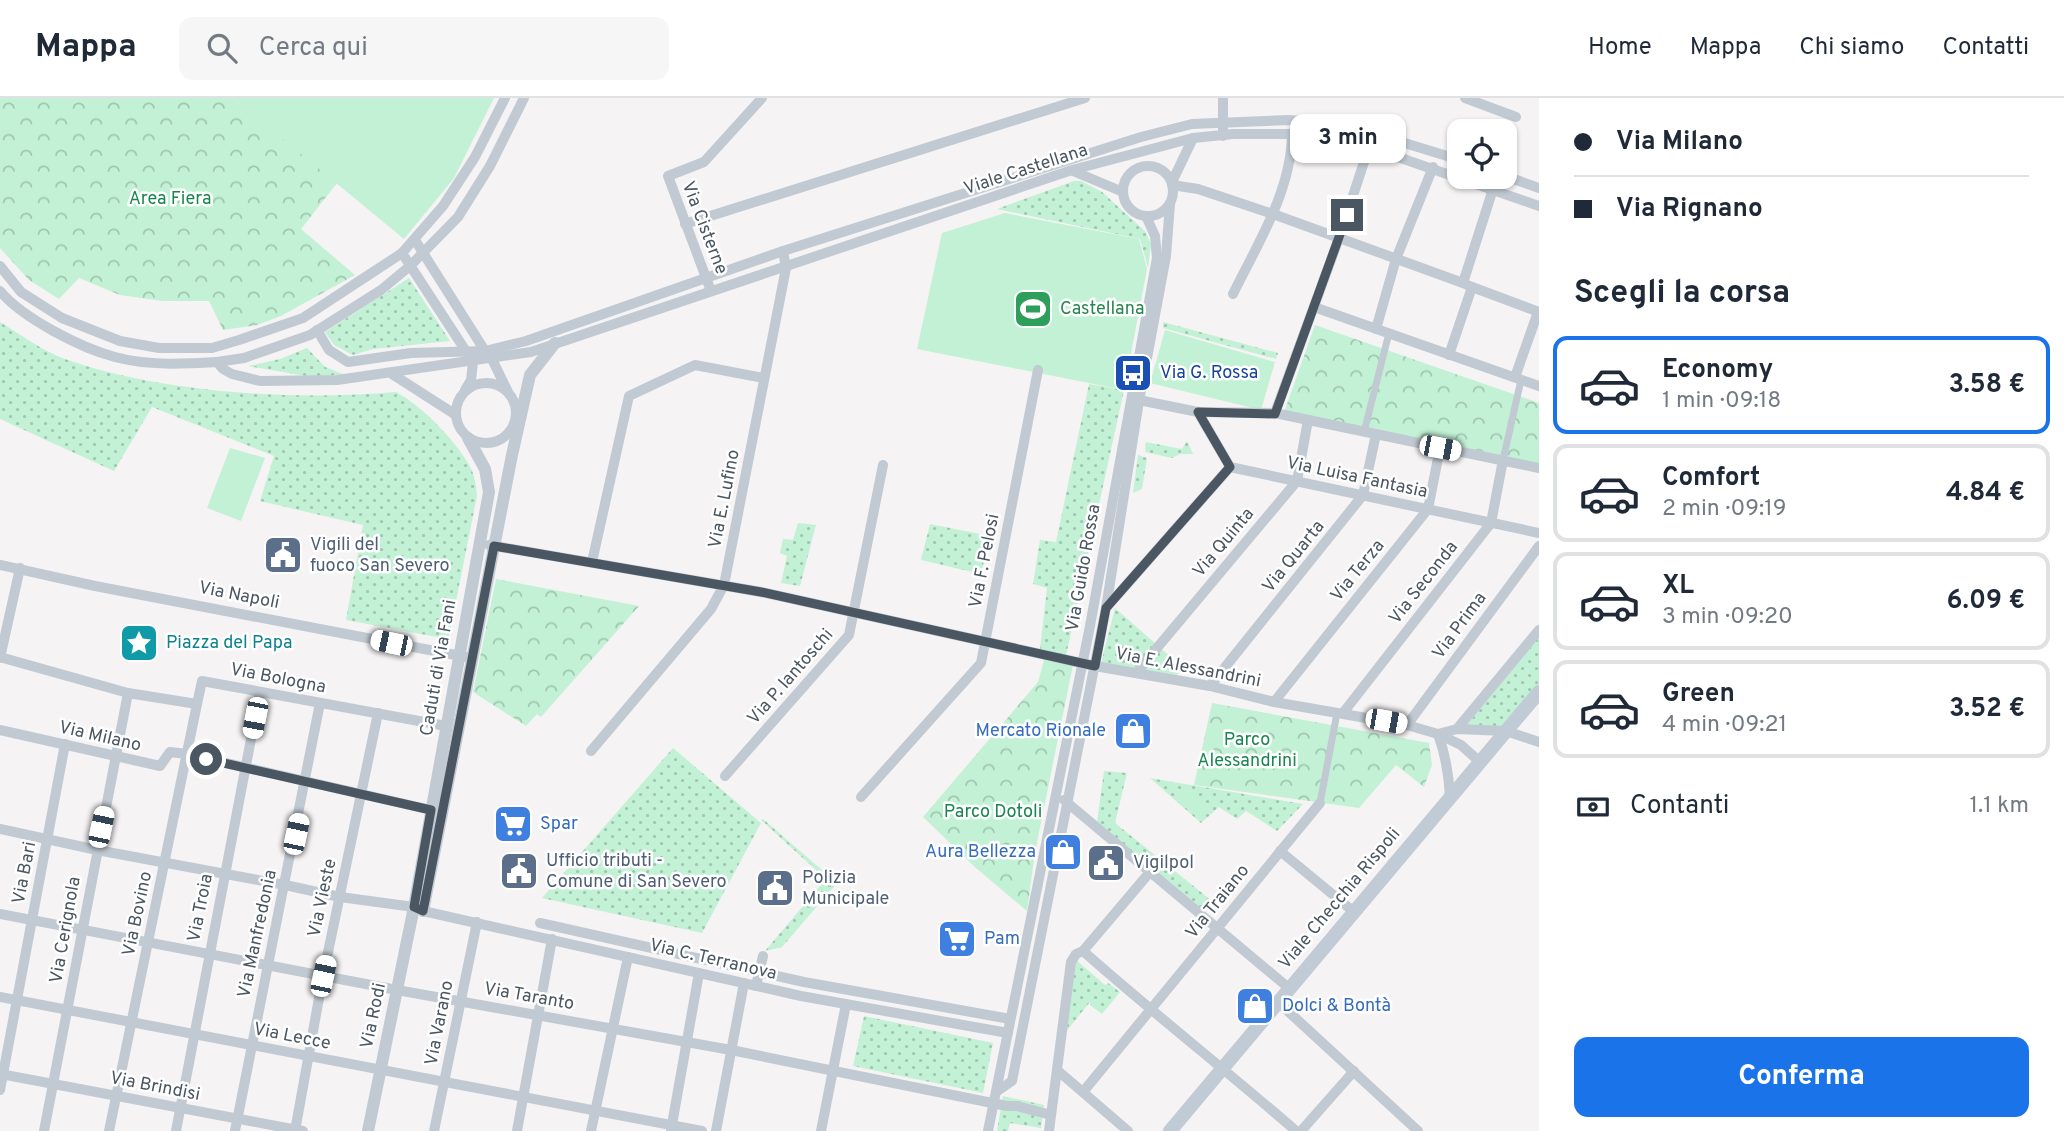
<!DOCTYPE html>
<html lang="it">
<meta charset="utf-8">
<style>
body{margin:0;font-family:Overpass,sans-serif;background:#f6f6f7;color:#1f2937;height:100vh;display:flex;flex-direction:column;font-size:26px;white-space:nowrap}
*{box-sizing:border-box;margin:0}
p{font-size:23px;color:#747a83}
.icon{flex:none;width:38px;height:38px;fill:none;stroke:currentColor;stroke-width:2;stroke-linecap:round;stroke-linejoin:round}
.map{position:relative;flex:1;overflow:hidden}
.drawer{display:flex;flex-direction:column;background:#fff;width:525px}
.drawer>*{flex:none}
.top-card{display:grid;align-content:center;height:154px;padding:0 35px;background:#fff}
.fabs{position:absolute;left:1447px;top:21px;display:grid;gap:14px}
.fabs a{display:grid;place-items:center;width:70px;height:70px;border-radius:14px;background:#fff;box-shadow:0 2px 5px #0004;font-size:35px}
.end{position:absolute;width:32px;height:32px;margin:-16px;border:9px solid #4a5661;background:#fff;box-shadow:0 0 0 4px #fff}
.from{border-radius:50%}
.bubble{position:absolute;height:49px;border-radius:14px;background:#fff;box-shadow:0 2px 5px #0004;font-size:23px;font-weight:700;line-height:49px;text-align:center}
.car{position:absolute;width:21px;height:42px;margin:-21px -10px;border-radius:9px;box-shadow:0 0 5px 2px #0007;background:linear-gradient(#fff 24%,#345 0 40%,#fff 0 76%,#345 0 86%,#fff 0)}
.top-card b{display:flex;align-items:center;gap:24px;height:66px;font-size:26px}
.top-card b+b{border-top:2px solid #e0e1e3}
.top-card i{width:18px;height:18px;background:#1f2937}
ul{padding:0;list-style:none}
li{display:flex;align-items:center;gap:21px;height:98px;margin:0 14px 10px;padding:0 21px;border:4px solid #e0e1e3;border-radius:14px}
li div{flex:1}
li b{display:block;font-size:26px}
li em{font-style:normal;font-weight:700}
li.active{border-color:#1a73e8}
li>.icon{width:63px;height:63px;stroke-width:1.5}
h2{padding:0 35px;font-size:32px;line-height:84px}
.pay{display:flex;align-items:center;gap:18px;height:77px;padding:0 35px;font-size:26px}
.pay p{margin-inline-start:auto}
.cta{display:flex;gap:14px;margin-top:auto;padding:14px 35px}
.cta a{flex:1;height:80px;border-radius:14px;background:#1a73e8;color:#fff;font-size:28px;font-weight:700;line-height:80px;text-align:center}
header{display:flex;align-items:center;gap:42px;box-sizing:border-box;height:98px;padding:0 35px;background:#fff;border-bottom:2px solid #e0e1e3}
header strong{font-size:33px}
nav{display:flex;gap:38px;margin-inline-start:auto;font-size:24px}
.search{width:490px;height:63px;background:#f6f6f7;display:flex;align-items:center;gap:18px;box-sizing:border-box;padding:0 24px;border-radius:14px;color:#747a83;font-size:26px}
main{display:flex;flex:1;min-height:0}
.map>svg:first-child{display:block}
</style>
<header>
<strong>Mappa</strong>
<div class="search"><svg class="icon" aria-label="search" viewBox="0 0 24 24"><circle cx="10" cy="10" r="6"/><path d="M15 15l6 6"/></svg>Cerca qui</div>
<nav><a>Home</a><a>Mappa</a><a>Chi siamo</a><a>Contatti</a></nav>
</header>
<main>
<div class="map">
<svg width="1539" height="1033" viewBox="0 0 1539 1033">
<defs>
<pattern id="grass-dots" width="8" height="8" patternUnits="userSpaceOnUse" patternTransform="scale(1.75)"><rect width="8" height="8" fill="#c3f1d5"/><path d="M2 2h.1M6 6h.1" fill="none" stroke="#a0c6b0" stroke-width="1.8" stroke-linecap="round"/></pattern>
<pattern id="park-crowns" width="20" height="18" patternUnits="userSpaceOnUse" patternTransform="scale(1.75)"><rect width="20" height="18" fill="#c3f1d5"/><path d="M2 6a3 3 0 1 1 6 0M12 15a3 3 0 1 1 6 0" fill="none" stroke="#a0c6b0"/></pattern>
</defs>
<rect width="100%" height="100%" fill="#f5f3f3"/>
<g fill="url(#grass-dots)">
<polygon points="1074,83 1081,83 1102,94 1145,133 1151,146 1148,170 1140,141 997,111"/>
<polygon points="409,180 450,243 373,251 353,257 334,247 325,234"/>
<path d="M 0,224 C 20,236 42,253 65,261 C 161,295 295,303 396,294 C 421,307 455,342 469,367 C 475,377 476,387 477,398 L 448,543 L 437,539 L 346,522 L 363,427 L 260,403 L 274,358 L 152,309 L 114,373 L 0,321 Z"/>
<polygon points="1163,224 1278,255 1276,261 1163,230"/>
<polygon points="307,250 325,269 343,276 317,280 248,268 280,261"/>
<polygon points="1089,286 1124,292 1065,562 1040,551 1047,490 1033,486 1040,442 1056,444"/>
<polygon points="1187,343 1193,356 1180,356 1172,360 1145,354 1146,344 1182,351"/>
<polygon points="1138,357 1147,360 1142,391 1133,395"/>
<polygon points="798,425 816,427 800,488 781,485 787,458 780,455 783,441 793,442"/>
<polygon points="930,426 990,438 981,476 921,462"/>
<polygon points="1115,510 1182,569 1177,577 1101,565"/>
<polygon points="1539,538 1539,590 1506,629 1467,627"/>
<polygon points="673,650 761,725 702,835 542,800"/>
<polygon points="1104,673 1127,675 1115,725 1212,803 1204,814 1097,724"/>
<polygon points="1150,680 1303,706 1277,733 1246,713 1237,721 1219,709 1201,725"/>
<polygon points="763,721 837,785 782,849 765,853 826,781 761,722"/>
<polygon points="1075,861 1105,887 1108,885 1120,894 1102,916 1090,907 1090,904 1064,936"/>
<polygon points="864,918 993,945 983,995 853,968"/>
<polygon points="1003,998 1044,1007 1041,1030 1010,1025 1008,1033 997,1033"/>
</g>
<g fill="url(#park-crowns)">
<polygon points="0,0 233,0 337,85 301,131 355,177 281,218 257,227 223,232 209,203 162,203 120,197 79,180 59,201 29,182 0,150"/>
<polygon points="1315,227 1539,305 1539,370 1283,317"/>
<polygon points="496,481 639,508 541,619 537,616 526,628 473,594"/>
<polygon points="1044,562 1073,567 1035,754 1027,813 976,770 923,719 1038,584"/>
<polygon points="1212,605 1429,645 1432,667 1424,689 1396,667 1359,710 1194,687"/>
</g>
<g fill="#c3f1d5">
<polygon points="233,0 494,0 454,80 404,141"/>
<polygon points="1005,115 1139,141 1147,171 1124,292 917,251 942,135"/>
<polygon points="1165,232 1275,264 1261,312 1150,285"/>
<polygon points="230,350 265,360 241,423 207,410"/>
<polygon points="1182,690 1205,709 1197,719 1173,700"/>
</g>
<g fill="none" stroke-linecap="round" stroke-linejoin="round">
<g stroke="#c1cad2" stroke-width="7">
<polyline points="1364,334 1389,235"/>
<polyline points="1503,362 1521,282"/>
<polyline points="1320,705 1337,615"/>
</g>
<g stroke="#c1cad2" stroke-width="10">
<polyline points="1223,0 1223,38"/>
<polyline points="1465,0 1516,19"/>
<circle cx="1148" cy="93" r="25"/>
<polyline points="1073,73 1123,94"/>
<polyline points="1505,78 1539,90"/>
<polyline points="1172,84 1193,40"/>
<polyline points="1172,87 1198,91 1273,116 1463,185"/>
<polyline points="685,126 1085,0"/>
<polyline points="415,142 485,253 492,261 508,294"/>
<polyline points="402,155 473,264 471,282 465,292"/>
<polyline points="0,168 21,194 62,220 120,243 159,250 212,250 239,242 303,220 402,155 443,108 475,59 505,0"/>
<polyline points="1472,189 1539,214"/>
<path d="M 0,193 C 22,220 81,250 115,259 C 148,268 183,266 217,264 L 223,271 L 232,276 L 260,283 L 337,282 L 531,254 L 1072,72 L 1193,40 L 1233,36 L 1312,36 L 1369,49 L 1539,108"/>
<polyline points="711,193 668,78 704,64 762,0"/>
<path d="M 1233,196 C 1257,147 1292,92 1292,35"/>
<polyline points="1314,209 1539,288"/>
<polyline points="1376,231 1396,161 1433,69"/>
<polyline points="317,232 329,252 348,264 411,255 485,253 526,243 783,153 1141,39 1192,26 1289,22 1314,24 1372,35 1460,62"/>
<polyline points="1449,257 1472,189 1463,185 1493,91"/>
<polyline points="217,264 244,260 310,237 381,192 410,168 458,119 490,68 524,0"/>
<polyline points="392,276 456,317"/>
<polyline points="1515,279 1538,214"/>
<circle cx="486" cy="315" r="30"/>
<polyline points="1134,301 1198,314 1275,315 1539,370"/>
<polyline points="1198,314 1230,369 1539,435"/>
<polyline points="1275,315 1339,140 1369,49"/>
<polyline points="489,447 761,494 1095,568 1210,588 1274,604 1407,627 1438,636 1461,647 1480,664"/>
<polyline points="592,464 629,298 695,267 764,280"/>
<polyline points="0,467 95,488 466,559"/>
<polyline points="1106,510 1230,369"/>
<polyline points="0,559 128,595 197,606 202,583 446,628"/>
<polyline points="0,560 20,470"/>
<polyline points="1136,575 1297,383 1308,322"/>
<polyline points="1210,588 1363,397 1376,336"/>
<polyline points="1274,604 1428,411 1440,350"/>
<polyline points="1343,615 1491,425 1503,362"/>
<polyline points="1407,627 1539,448"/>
<polyline points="1457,631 1539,532"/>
<polyline points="0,632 160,668 170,654 187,656 431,712"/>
<polyline points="1438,636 1457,631 1506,633 1539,644"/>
<path d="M 1438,636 C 1446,658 1449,677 1450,700"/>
<polyline points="591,653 711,511 724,487 786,170 783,153"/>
<polyline points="725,678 849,537 883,367"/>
<polyline points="861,699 981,565 1038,272"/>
<polyline points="1064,702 1290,891"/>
<polyline points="0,731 97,752 285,787 340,799 414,809 423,813 801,898 1008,935"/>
<polyline points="1280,753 1354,814"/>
<polyline points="0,816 397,892 731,952 1007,1008 1017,1008 1051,1017"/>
<polyline points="540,825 804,884 1010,921"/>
<path d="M 1083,853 C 1153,915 1226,972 1296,1033"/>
<polyline points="756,888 763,858"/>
<polyline points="0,899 702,1033"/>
<polyline points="1278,904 1418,1033"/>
<polyline points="1057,972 1128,1033"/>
<polyline points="0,976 303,1033"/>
<polyline points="0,992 65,646"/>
<polyline points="996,994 1012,983 1106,510 1139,303 1166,158 1170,106"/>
<polyline points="1083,994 1320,705"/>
<polyline points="671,1032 699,875"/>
<polyline points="44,1033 128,595"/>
<polyline points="109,1033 197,606"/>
<polyline points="176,1033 260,594"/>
<polyline points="235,1033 320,605"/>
<polyline points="295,1033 323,878 378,615"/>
<polyline points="434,1033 477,824"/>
<polyline points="517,1033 552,841"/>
<polyline points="591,1033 628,859"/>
<polyline points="716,1033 744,885"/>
<polyline points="821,1033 846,906"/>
<polyline points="988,1033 1090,528 1157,160 1155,138 1146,118"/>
<polyline points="1049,1033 1071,864 1076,856 1083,853 1150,774"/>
<polyline points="1301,1033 1354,973"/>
</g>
<g stroke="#c1cad2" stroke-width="12">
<polyline points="423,813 512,357 530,277 555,245"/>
<polyline points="368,1033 414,809 489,394 485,371 468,340"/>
</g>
<polyline stroke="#c1cbd6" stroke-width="14" points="1170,1033 1539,594"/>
</g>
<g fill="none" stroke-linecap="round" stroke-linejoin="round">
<polyline stroke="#4a5661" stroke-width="9" points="206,661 431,712 414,809 423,813 494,448 761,494 1095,568 1106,510 1230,369 1198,314 1275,316 1347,117"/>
</g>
<defs>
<symbol id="stadium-square" viewBox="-11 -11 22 22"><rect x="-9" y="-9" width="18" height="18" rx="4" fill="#2e9e5b" stroke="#fff"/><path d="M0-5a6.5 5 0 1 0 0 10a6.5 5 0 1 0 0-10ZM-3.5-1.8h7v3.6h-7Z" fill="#fff"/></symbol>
<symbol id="bus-square" viewBox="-11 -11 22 22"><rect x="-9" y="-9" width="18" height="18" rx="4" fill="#1a4fb4" stroke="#fff"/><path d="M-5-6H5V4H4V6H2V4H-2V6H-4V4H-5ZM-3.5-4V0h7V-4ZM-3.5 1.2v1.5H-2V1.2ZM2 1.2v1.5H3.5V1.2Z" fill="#fff"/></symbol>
<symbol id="civic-square" viewBox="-11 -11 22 22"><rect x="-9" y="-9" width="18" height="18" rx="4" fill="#5c6f8a" stroke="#fff"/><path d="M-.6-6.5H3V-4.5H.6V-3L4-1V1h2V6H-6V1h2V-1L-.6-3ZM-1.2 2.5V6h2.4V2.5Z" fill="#fff"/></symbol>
<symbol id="sight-square" viewBox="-11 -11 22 22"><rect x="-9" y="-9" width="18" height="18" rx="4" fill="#0f9aa8" stroke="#fff"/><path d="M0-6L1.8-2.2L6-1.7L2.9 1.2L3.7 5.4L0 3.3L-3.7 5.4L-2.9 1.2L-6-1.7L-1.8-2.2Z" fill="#fff"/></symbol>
<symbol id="shop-square" viewBox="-11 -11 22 22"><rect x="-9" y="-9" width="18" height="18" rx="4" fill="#3f7fe0" stroke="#fff"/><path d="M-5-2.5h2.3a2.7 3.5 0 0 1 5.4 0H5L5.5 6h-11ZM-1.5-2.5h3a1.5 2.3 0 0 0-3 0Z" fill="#fff"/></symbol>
<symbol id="supermarket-square" viewBox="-11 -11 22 22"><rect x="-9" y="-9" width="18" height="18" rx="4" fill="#3f7fe0" stroke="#fff"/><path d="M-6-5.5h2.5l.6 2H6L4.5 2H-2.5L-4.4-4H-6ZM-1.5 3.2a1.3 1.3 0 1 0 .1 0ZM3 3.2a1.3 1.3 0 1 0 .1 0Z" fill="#fff"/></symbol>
</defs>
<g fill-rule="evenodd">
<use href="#stadium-square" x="1011" y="189" width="44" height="44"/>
<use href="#bus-square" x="1111" y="253" width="44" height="44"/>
<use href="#civic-square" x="261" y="435" width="44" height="44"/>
<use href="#sight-square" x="117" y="523" width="44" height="44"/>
<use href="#shop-square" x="1111" y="611" width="44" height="44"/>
<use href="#supermarket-square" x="491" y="704" width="44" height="44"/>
<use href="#shop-square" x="1041" y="732" width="44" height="44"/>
<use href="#civic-square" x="1084" y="743" width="44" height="44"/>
<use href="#civic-square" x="497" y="751" width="44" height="44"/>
<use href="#civic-square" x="753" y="768" width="44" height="44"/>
<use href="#supermarket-square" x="935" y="819" width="44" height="44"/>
<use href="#shop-square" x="1233" y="886" width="44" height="44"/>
</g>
<g text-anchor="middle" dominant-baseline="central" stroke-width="5" stroke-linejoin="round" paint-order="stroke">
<g font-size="18" fill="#4a5661" stroke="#fff">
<text transform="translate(1026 72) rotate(-18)">Viale Castellana</text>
<text transform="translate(704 130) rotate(69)">Via Cisterne</text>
<text transform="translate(1357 380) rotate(12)">Via Luisa Fantasia</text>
<text transform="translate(725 401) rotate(-79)">Via E. Lufino</text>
<text transform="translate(1224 445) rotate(-50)">Via Quinta</text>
<text transform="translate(1294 459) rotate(-51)">Via Quarta</text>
<text transform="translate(985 463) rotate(-79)">Via F. Pelosi</text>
<text transform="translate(1084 470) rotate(-80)">Via Guido Rossa</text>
<text transform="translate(1358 473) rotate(-51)">Via Terza</text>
<text transform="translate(1424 485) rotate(-52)">Via Seconda</text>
<text transform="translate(239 498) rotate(11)">Via Napoli</text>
<text transform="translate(1460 528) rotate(-54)">Via Prima</text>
<text transform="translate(439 570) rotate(-80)">Caduti di Via Fani</text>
<text transform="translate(1188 570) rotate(11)">Via E. Alessandrini</text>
<text transform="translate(791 579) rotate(-49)">Via P. Iantoschi</text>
<text transform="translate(278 581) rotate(11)">Via Bologna</text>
<text transform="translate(100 639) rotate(13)">Via Milano</text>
<text transform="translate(25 775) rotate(-79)">Via Bari</text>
<text transform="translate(323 800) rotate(-78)">Via Vieste</text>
<text transform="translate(1340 801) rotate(-50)">Viale Checchia Rispoli</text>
<text transform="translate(1218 804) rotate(-51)">Via Traiano</text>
<text transform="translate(201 810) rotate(-79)">Via Troia</text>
<text transform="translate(138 816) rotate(-78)">Via Bovino</text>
<text transform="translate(66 832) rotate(-80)">Via Cerignola</text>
<text transform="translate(258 836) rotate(-78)">Via Manfredonia</text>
<text transform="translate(713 862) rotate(13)">Via C. Terranova</text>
<text transform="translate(529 899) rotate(10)">Via Taranto</text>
<text transform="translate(374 918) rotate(-78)">Via Rodi</text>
<text transform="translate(440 925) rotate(-79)">Via Varano</text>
<text transform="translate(292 939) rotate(11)">Via Lecce</text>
<text transform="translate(155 989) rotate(11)">Via Brindisi</text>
</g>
<g font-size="18" fill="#17864f" stroke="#fff">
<text x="170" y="101">Area Fiera</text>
<text x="1247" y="642">Parco<tspan x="1247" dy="21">Alessandrini</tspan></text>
<text x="993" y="714">Parco Dotoli</text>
</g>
<g font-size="18" fill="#27864d" stroke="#fff" text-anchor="start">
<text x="1060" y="211">Castellana</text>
</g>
<g font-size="18" fill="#164399" stroke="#fff" text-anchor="start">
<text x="1160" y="275">Via G. Rossa</text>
</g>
<g font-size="18" fill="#4e5e75" stroke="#fff" text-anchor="start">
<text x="310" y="447">Vigili del<tspan x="310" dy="21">fuoco San Severo</tspan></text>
<text x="546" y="763">Ufficio tributi -<tspan x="546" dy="21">Comune di San Severo</tspan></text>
<text x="1133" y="765">Vigilpol</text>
<text x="802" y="780">Polizia<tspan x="802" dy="21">Municipale</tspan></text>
</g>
<g font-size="18" fill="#0d838f" stroke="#fff" text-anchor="start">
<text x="166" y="545">Piazza del Papa</text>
</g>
<g font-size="18" fill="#366cbe" stroke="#fff" text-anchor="start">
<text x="1106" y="633" text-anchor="end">Mercato Rionale</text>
<text x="540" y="726">Spar</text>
<text x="1036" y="754" text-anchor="end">Aura Bellezza</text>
<text x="984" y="841">Pam</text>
<text x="1282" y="908">Dolci &amp; Bontà</text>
</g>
</g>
</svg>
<div class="fabs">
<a><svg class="icon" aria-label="locate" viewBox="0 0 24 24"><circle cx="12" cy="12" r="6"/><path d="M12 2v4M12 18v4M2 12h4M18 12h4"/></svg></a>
</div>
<i class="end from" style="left:206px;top:661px"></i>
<i class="end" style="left:1347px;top:117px"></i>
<div class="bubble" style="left:1290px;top:16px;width:116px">3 min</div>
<i class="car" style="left:1440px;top:350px;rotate:101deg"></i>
<i class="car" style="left:391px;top:545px;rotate:282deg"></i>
<i class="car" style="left:255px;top:620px;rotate:191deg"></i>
<i class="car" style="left:1386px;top:623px;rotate:100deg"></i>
<i class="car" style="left:101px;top:729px;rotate:12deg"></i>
<i class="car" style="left:296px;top:736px;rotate:12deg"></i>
<i class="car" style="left:323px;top:878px;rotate:12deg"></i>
</div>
<section class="drawer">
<div class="top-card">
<b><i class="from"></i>Via Milano</b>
<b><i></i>Via Rignano</b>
</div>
<h2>Scegli la corsa</h2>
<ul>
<li class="active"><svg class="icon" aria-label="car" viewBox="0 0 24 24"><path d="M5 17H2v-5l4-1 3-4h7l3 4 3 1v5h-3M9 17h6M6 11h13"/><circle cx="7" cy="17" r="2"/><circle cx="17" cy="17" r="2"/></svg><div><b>Economy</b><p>1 min · 09:18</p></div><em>3.58 €</em></li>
<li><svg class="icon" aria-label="car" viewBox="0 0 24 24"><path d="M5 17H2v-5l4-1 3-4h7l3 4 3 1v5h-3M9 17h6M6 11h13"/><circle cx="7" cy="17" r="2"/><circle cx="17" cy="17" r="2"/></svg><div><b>Comfort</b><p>2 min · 09:19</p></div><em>4.84 €</em></li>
<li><svg class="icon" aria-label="car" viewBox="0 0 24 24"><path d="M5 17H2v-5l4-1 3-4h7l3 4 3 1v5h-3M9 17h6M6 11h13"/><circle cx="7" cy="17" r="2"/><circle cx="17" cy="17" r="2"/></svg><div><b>XL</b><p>3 min · 09:20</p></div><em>6.09 €</em></li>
<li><svg class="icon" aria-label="car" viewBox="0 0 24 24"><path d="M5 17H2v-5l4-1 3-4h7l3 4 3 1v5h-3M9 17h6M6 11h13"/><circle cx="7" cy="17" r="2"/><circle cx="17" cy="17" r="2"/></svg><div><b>Green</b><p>4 min · 09:21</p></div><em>3.52 €</em></li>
</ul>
<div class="pay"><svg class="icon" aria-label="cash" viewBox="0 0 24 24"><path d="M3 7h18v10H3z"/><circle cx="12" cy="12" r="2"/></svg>Contanti<p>1.1 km</p></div>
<div class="cta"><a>Conferma</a></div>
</section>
</main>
